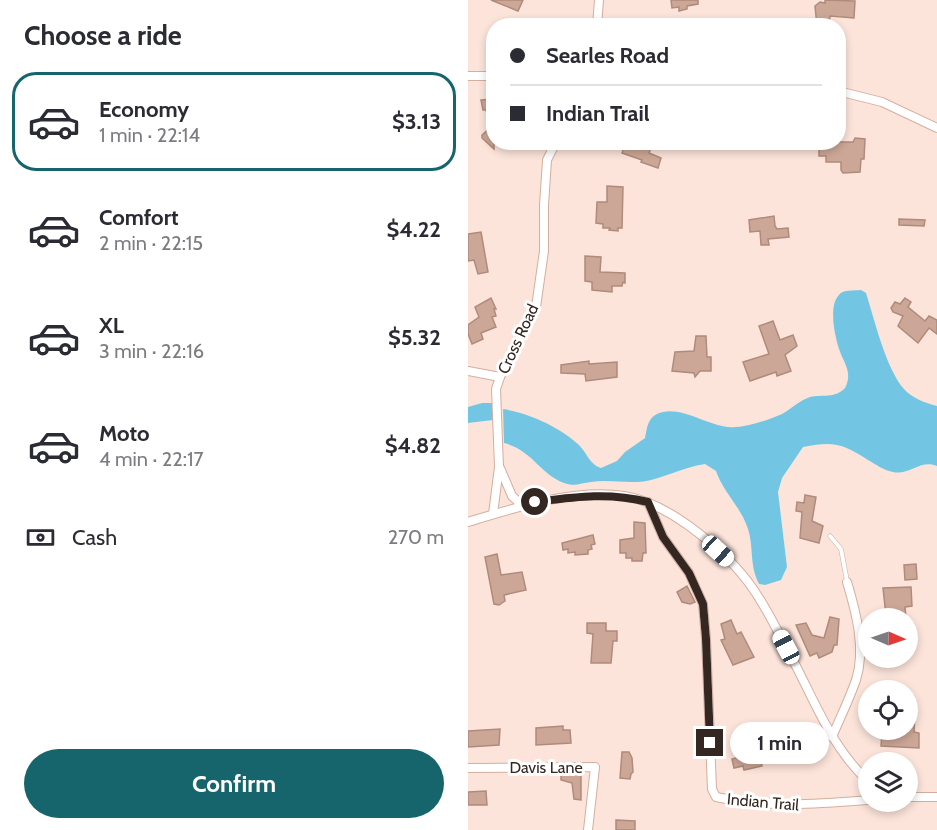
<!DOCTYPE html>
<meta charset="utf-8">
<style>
body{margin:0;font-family:Cabin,sans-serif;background:#f7f7f7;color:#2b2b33;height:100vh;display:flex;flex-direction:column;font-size:22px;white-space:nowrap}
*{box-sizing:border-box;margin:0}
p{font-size:20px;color:#7c7c81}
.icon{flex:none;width:33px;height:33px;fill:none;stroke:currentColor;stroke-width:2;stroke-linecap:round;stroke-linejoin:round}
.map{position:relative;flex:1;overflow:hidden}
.details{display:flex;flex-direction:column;background:#fff;width:468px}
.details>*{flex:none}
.banner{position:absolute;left:18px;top:18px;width:360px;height:132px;border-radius:24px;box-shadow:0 3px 9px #0003;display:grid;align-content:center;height:132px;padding:0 24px;background:#fff}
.needle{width:39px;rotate:92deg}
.tools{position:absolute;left:390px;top:608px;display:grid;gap:12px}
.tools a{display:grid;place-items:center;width:60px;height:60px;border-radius:50%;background:#fff;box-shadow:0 3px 9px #0003;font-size:30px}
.end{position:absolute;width:27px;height:27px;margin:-14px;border:8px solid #342620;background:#fff;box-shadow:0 0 0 3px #fff}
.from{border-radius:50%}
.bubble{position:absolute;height:42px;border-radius:21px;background:#fff;box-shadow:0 3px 9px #0003;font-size:20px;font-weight:700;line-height:42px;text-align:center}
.car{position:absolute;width:18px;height:36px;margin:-18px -9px;border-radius:8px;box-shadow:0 0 4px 2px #0007;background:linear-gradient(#fff 24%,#345 0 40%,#fff 0 76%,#345 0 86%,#fff 0)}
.banner b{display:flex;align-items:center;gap:21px;height:57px;font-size:22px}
.banner b+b{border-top:2px solid #e1e1e2}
.banner i{width:15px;height:15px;background:#2b2b33}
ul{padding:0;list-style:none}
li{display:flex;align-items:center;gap:18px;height:99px;margin:0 12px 9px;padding:0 12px;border:3px solid transparent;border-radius:24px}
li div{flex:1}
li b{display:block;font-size:22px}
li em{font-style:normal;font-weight:700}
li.current{border-color:#16646c}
li>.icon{width:54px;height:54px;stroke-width:1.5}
h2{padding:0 24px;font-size:27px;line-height:72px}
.pay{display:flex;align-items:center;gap:15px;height:66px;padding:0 24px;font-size:22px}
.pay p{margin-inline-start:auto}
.button{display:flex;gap:12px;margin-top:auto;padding:12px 24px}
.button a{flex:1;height:69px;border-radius:36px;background:#16646c;color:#fff;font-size:24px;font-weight:700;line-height:69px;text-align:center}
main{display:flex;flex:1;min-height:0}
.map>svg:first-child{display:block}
</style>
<main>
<section class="details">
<h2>Choose a ride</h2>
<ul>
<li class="current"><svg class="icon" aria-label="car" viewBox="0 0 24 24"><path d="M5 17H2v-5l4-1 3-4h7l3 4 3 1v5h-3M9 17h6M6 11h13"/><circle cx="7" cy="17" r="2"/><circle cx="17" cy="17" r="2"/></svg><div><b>Economy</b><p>1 min · 22:14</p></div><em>$3.13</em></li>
<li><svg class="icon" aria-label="car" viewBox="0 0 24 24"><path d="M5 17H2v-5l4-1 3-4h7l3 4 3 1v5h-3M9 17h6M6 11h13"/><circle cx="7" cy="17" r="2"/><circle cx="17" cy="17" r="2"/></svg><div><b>Comfort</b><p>2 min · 22:15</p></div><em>$4.22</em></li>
<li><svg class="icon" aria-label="car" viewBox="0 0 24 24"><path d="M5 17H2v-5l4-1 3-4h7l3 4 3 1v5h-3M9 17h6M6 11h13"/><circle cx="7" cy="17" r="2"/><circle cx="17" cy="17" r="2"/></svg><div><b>XL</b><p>3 min · 22:16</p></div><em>$5.32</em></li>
<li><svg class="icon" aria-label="car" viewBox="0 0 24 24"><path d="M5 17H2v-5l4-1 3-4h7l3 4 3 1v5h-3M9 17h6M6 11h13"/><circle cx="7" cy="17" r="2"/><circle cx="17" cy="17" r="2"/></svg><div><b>Moto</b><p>4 min · 22:17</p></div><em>$4.82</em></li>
</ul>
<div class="pay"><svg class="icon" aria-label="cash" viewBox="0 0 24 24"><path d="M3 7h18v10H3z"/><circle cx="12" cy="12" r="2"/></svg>Cash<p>270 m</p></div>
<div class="button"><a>Confirm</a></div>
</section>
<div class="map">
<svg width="469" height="830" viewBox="0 0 469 830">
<rect width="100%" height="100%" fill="#fce4da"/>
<g fill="#73c6e3">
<path d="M 393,290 L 398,293 C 406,318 418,369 436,389 C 444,398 457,403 469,406 L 469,466 C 452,459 441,476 425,472 C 417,471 407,464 400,460 C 374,443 365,441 335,447 L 314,478 L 310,492 L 319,567 L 313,580 L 297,585 L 291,584 C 281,564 286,548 280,529 C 273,507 255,492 248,471 L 237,464 C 218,467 202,475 183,480 C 163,485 143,479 123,482 C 113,483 107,487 96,483 C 71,473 64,450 36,443 L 35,409 C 61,413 92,427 111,445 C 119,453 122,465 133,468 L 149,461 L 157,452 L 177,438 C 179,429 179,419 189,414 C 210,404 238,425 260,427 C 275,429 300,420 314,414 C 323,409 332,400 342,397 C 355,394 366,399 377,388 C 385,372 376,364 371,349 C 367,336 360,306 371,295 C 375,289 387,291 393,290 Z"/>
<polygon points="14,403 24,403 25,420 0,423 0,407"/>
</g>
<g fill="#cca797" stroke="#af8b7c" stroke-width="1.5">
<polygon points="23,0 55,0 50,11"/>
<polygon points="203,0 230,0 230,4 219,6 219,9 211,11 211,7 204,8"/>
<polygon points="357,0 387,1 386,18 362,16 361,26 349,26 347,6 352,2 357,3"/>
<polygon points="26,99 26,149 14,138 14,135 24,126 18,110 15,110 13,100"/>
<polygon points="387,138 397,139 396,159 393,159 392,172 375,173 373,170 373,162 358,162 358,156 351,156 351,142 385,142"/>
<polygon points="158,142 182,142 184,145 181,153 193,158 190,168 173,162 174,160 154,153"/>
<polygon points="139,186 155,187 154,228 150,228 150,231 141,230 142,228 135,228 135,224 128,223 129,202 139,202"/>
<polygon points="306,216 307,226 309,229 320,228 321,237 300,239 301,245 293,245 292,231 282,232 281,220"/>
<polygon points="431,219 457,220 456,226 431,225"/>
<polygon points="13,232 20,272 10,274 6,260 0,261 0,234"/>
<polygon points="117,256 133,257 132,272 157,273 157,283 155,282 154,286 144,286 144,292 124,290 124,282 117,281"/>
<polygon points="23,298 28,309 26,309 28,316 24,317 28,327 13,333 15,339 4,344 0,334 0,325 11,317 7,307"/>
<polygon points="437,298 443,302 440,307 457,321 461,316 469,320 469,334 461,328 450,343 430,326 435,316 425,312 423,308 427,302 432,304"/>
<polygon points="305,321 312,340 325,335 329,346 317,355 323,371 309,376 308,372 282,381 275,362 301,354 291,326"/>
<polygon points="228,336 238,336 239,357 243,357 243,371 232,371 227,377 226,373 204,371 207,352 226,351"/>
<polygon points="121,361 121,364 149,362 149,377 118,381 117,374 93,373 93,365"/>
<polygon points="337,495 348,497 344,521 355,526 351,543 332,538 334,512 328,511 329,502 336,503"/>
<polygon points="166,522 177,523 178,553 175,553 174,561 164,561 164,558 158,558 158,553 152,553 152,540 166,538"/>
<polygon points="125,535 127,544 123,545 124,549 120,550 120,554 107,555 107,552 100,553 100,549 95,550 94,543"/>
<polygon points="29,554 33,575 54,572 58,590 36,595 37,601 31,605 26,604 17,557"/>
<polygon points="448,564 449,579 437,580 436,565"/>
<polygon points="219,586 227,602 222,604 214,602 209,592"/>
<polygon points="443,587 444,606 437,607 438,618 418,616 415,588"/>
<polygon points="362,617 371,619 369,645 366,645 364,652 351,658 349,653 342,656 328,625 338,623 344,635 356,638"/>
<polygon points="263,620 269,634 273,632 286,657 265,665 253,640 257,639 253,624"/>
<polygon points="119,623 138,623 138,631 149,631 149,641 145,641 143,663 123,663 125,634 119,633"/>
<polygon points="440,715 447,715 446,732 451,733 451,748 413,746 414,734 424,734 425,729 440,729"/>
<polygon points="95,726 95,730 102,730 103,743 68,745 68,728"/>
<polygon points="32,729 31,745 0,747 0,731"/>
<polygon points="282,744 286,758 292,757 294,766 276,770 275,766 266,768 264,759 276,756 274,746"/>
<polygon points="154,752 161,752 164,758 165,772 163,774 162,779 152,778"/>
<polygon points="93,774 113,775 113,800 106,799 104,783 93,780"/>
<polygon points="18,791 19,805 0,805 0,792"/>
<polygon points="148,820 167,821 167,830 148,830"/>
</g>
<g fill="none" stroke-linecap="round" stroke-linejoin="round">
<defs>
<polyline id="lane" points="362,536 373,549 379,581"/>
<g id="street">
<polyline points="129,26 131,0"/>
<polyline points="0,76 26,76"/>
<polyline points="370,91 414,102 469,128"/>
<polyline points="0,371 32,377"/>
<polyline points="32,468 44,496 55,506"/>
<path d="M 180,502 L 195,537 L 221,573 L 235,604 L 238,639 L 244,789 L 248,797 C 300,808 349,804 400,800"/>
<polyline points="25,514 31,467 28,389 32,377 68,307 76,251 76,205 79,160 88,142"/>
<path d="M 0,522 C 46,508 107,488 156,496 C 204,503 267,558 291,598 C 305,620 316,644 328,666 C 349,707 366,750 400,781"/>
<path d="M 364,737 C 372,718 381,700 388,680 C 398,649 388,612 379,582"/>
<polyline points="0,768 127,767 120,830"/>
<polyline points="440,797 469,797"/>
</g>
</defs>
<use href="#lane" stroke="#d4ae9f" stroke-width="5"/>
<use href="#street" stroke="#d4ae9f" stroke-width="10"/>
<use href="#lane" stroke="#fff" stroke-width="4"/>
<use href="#street" stroke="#fff" stroke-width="8"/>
</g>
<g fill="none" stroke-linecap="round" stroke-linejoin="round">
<path stroke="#342620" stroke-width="8" d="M 67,502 C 107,497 140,492 180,502 L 195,537 L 221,573 L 235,604 L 238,639 L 242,743"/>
</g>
<g text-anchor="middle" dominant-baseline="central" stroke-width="6" stroke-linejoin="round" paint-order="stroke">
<g font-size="16" fill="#342620" stroke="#fff">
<text transform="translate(50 339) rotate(-65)">Cross Road</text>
<text x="78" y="767">Davis Lane</text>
<text transform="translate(295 802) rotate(5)">Indian Trail</text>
</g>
</g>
</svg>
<div class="tools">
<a><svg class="needle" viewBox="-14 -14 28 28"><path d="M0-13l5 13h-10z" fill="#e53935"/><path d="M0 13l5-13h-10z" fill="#7c7c81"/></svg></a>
<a><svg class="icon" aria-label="locate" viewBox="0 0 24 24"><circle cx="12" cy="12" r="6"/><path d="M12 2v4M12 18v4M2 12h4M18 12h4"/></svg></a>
<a><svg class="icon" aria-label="layers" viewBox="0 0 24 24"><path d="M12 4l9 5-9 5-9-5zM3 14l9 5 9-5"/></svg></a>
</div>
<i class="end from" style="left:67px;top:502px"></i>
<i class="end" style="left:242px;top:743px"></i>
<div class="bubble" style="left:262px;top:722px;width:99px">1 min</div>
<i class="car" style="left:250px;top:551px;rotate:132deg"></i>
<i class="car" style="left:318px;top:647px;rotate:332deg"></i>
<div class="banner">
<b><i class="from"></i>Searles Road</b>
<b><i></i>Indian Trail</b>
</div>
</div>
</main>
